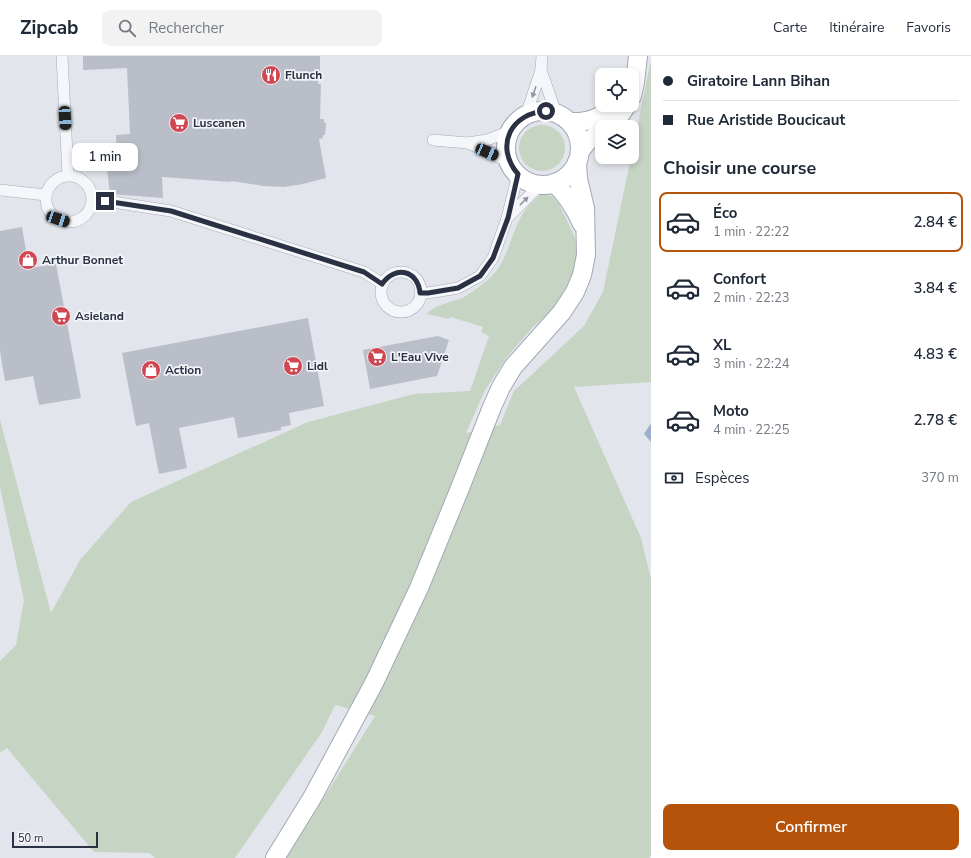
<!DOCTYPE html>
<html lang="fr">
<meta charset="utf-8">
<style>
body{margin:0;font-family:"Nunito Sans",sans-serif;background:#f2f2f3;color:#1f2937;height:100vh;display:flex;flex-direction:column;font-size:15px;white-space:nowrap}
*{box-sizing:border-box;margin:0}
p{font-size:13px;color:#747a83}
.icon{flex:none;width:22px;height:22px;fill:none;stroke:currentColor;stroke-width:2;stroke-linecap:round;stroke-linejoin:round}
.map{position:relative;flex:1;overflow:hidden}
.drawer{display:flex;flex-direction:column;background:#fff;width:320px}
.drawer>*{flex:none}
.banner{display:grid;align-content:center;height:88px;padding:0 12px;background:#fff}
.fabs{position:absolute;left:595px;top:12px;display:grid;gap:8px}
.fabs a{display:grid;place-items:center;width:44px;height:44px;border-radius:8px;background:#fff;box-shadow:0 2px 6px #0003;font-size:20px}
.scale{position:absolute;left:12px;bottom:10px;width:86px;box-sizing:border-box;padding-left:4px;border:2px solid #2a3143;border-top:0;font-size:11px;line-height:14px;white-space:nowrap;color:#2a3143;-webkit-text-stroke:3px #f2f4f8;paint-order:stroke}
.end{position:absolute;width:18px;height:18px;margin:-9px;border:5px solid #2a3143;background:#fff;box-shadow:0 0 0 2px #fff}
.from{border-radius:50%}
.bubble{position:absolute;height:28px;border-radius:8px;background:#fff;box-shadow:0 2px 6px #0003;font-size:13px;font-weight:600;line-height:28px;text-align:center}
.car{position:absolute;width:12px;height:24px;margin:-12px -6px;border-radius:5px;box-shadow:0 0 3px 1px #0007;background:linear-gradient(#222 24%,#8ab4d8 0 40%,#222 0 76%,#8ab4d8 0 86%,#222 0)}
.banner b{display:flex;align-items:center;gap:14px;height:38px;font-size:15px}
.banner b+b{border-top:1px solid #e0e1e3}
.banner i{width:10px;height:10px;background:#1f2937}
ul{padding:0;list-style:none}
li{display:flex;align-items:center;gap:12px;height:60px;margin:0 8px 6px;padding:0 4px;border:2px solid transparent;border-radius:8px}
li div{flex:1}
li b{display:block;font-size:15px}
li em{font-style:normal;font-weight:600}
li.on{border-color:#b45309}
li>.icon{width:36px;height:36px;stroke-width:1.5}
h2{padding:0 12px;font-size:18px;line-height:48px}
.pay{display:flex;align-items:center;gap:10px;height:44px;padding:0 12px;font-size:15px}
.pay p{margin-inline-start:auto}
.button{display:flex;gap:8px;margin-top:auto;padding:8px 12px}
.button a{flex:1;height:46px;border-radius:8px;background:#b45309;color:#fff;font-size:16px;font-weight:600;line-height:46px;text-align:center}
header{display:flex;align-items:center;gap:24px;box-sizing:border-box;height:56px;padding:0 20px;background:#fff;border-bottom:1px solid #e0e1e3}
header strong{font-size:19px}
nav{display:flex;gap:22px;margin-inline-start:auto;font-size:14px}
.search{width:280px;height:36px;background:#f2f2f3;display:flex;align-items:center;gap:10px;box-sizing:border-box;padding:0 14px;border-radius:8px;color:#747a83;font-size:15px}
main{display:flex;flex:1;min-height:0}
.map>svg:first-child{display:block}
</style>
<header>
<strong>Zipcab</strong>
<div class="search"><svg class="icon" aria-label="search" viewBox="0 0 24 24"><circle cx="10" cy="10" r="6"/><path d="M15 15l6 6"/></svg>Rechercher</div>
<nav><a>Carte</a><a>Itinéraire</a><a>Favoris</a></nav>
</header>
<main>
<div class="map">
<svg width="651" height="802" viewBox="0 0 651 802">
<rect width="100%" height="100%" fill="#e2e5eb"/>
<g fill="#c6d4c3">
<path d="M 651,4 L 651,326 L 574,331 L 641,482 L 651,523 L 651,799 L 649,802 L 286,802 L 375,660 L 335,649 L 322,676 L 235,802 L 155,802 L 150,797 L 94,796 L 7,692 L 0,697 L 0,605 L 16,589 L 24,544 L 0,431 L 0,364 L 51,557 L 80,504 L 131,446 L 308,366 L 414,338 L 470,335 L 489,280 L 481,276 L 483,271 L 451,261 L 449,263 L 427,258 C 432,250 452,246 462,242 C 473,236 483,228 492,220 C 507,205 510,181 520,163 C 525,152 534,143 544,136 L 553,141 L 559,148 L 575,182 L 577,200 L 571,223 L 554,252 L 532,272 L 507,301 L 485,334 L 466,377 L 500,369 L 514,335 L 584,270 L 603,236 L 631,101 L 632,101 L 632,96 Z"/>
<circle cx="542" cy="92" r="23"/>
</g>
<polygon fill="#9db0cb" points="651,367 651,386 644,378"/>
<g fill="#b9bec8">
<polygon points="83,0 320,0 320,14 318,28 321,28 320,63 324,63 324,67 326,67 325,79 323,79 323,82 319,83 326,122 303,128 284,131 264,130 231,125 231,126 162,121 163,142 110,138 107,113 117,111 116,79 130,78 127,12 83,14"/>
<polygon points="22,171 29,212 56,208 81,342 39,349 33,320 5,325 0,295 0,175"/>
<polygon points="308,262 324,350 289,357 291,369 281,371 281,374 238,382 234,361 179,372 187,412 159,418 149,367 136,370 122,297"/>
<polygon points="438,280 449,284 437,320 370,333 363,294"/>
</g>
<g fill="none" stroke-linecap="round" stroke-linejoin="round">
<defs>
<g id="street">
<polyline points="62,0 68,119"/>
<polyline points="541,14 556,57"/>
<polyline points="526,59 541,14 542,0"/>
<polyline points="433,84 468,87 487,84 510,75"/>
<polyline points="468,87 510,106"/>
<circle cx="69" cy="143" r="23"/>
<polyline points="0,134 46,139"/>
<polyline points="93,143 171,155 364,216 383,228"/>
<polyline points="508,161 541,128"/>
<circle cx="401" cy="236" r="20"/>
<polyline points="420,237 428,237 458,232 480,220 493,202 507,162 518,118"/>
</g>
<g id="primary">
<polyline points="632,40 635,26 638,0"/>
<circle cx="543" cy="92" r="37"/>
<path d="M 570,66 C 587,67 602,62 614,49"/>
<polyline points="610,71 614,68 627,49"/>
<polyline points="580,95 588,85 602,76"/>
<path d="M 554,127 C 567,139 575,152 582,168"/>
<polyline points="275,802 312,742 374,627 419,532 460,432 492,351 501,331 513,311 562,256 575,236 582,219 586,199 585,152 578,123 577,106"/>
</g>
</defs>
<use href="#street" stroke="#a7abb5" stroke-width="12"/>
<use href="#primary" stroke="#a1a8b6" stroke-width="20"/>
<use href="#street" stroke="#f5f6f9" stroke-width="11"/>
<use href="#primary" stroke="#fff" stroke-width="18"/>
</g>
<defs><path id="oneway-solid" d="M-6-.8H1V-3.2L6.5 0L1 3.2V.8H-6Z"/></defs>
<g fill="#90949e">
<use href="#oneway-solid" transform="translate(534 36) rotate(109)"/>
<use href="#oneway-solid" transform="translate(524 145) rotate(-45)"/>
</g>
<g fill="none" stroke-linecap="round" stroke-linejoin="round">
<path stroke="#2a3143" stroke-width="5" d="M 105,145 L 171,155 L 364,216 L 382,228 C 395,209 418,214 420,237 L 428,237 L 458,232 L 480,220 L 493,202 L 508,162 L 518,118 C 494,90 511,57 546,55"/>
</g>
<defs>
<symbol id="restaurant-disc" viewBox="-11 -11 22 22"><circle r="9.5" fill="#d04752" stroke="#f2f4f8"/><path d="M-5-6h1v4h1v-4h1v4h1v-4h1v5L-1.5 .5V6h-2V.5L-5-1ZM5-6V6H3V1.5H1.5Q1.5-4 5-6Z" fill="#fff"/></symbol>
<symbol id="supermarket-disc" viewBox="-11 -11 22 22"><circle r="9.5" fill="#d04752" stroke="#f2f4f8"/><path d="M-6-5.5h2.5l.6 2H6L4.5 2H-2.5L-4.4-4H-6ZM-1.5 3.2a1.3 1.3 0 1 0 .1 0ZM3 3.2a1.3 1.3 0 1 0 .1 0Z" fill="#fff"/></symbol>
<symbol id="shop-disc" viewBox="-11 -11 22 22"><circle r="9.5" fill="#d04752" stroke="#f2f4f8"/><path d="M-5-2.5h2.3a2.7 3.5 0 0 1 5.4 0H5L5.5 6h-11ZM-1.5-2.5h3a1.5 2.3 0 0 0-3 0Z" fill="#fff"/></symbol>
</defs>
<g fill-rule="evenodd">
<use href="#restaurant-disc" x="260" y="8" width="22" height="22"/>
<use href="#supermarket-disc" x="168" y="56" width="22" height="22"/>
<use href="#shop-disc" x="17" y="193" width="22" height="22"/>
<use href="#supermarket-disc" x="50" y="249" width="22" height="22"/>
<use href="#supermarket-disc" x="366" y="290" width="22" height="22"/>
<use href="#supermarket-disc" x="282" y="299" width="22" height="22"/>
<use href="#shop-disc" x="140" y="303" width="22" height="22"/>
</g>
<g text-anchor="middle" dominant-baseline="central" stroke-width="3.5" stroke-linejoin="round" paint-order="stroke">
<g font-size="12" font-weight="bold" fill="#2a3143" stroke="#f2f4f8" text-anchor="start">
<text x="285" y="19">Flunch</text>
<text x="193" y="67">Luscanen</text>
<text x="42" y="204">Arthur Bonnet</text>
<text x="75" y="260">Asieland</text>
<text x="391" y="301">L'Eau Vive</text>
<text x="307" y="310">Lidl</text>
<text x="165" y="314">Action</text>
</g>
</g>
</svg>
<div class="fabs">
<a><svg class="icon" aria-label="locate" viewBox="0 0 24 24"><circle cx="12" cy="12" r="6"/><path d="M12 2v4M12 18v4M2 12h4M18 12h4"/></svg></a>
<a><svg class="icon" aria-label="layers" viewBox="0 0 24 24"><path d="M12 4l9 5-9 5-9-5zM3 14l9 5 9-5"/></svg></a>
</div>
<div class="scale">50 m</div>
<i class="end from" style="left:546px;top:55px"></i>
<i class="end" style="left:105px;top:145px"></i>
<div class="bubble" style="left:72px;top:87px;width:66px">1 min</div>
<i class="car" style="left:65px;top:62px;rotate:177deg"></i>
<i class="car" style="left:487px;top:96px;rotate:113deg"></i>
<i class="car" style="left:58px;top:163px;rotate:108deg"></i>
</div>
<section class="drawer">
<div class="banner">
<b><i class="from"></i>Giratoire Lann Bihan</b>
<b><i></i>Rue Aristide Boucicaut</b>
</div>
<h2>Choisir une course</h2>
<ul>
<li class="on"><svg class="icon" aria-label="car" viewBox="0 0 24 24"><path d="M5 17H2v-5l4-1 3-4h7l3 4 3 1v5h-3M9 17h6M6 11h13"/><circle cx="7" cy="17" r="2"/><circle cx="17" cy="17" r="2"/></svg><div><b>Éco</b><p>1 min · 22:22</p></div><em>2.84 €</em></li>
<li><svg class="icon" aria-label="car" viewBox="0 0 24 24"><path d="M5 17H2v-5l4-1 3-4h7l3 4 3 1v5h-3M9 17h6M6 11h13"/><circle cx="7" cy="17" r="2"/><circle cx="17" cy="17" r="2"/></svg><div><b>Confort</b><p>2 min · 22:23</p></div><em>3.84 €</em></li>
<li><svg class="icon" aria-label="car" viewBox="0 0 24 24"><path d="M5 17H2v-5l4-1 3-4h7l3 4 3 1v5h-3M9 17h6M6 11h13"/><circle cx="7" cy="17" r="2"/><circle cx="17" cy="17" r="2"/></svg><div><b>XL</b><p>3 min · 22:24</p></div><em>4.83 €</em></li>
<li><svg class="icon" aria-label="car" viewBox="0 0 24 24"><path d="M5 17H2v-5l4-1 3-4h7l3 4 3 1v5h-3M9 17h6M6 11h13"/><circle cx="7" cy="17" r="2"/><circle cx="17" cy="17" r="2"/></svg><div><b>Moto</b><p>4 min · 22:25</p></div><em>2.78 €</em></li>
</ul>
<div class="pay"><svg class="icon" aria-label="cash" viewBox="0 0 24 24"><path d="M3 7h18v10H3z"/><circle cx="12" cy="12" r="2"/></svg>Espèces<p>370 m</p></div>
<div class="button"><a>Confirmer</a></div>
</section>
</main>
